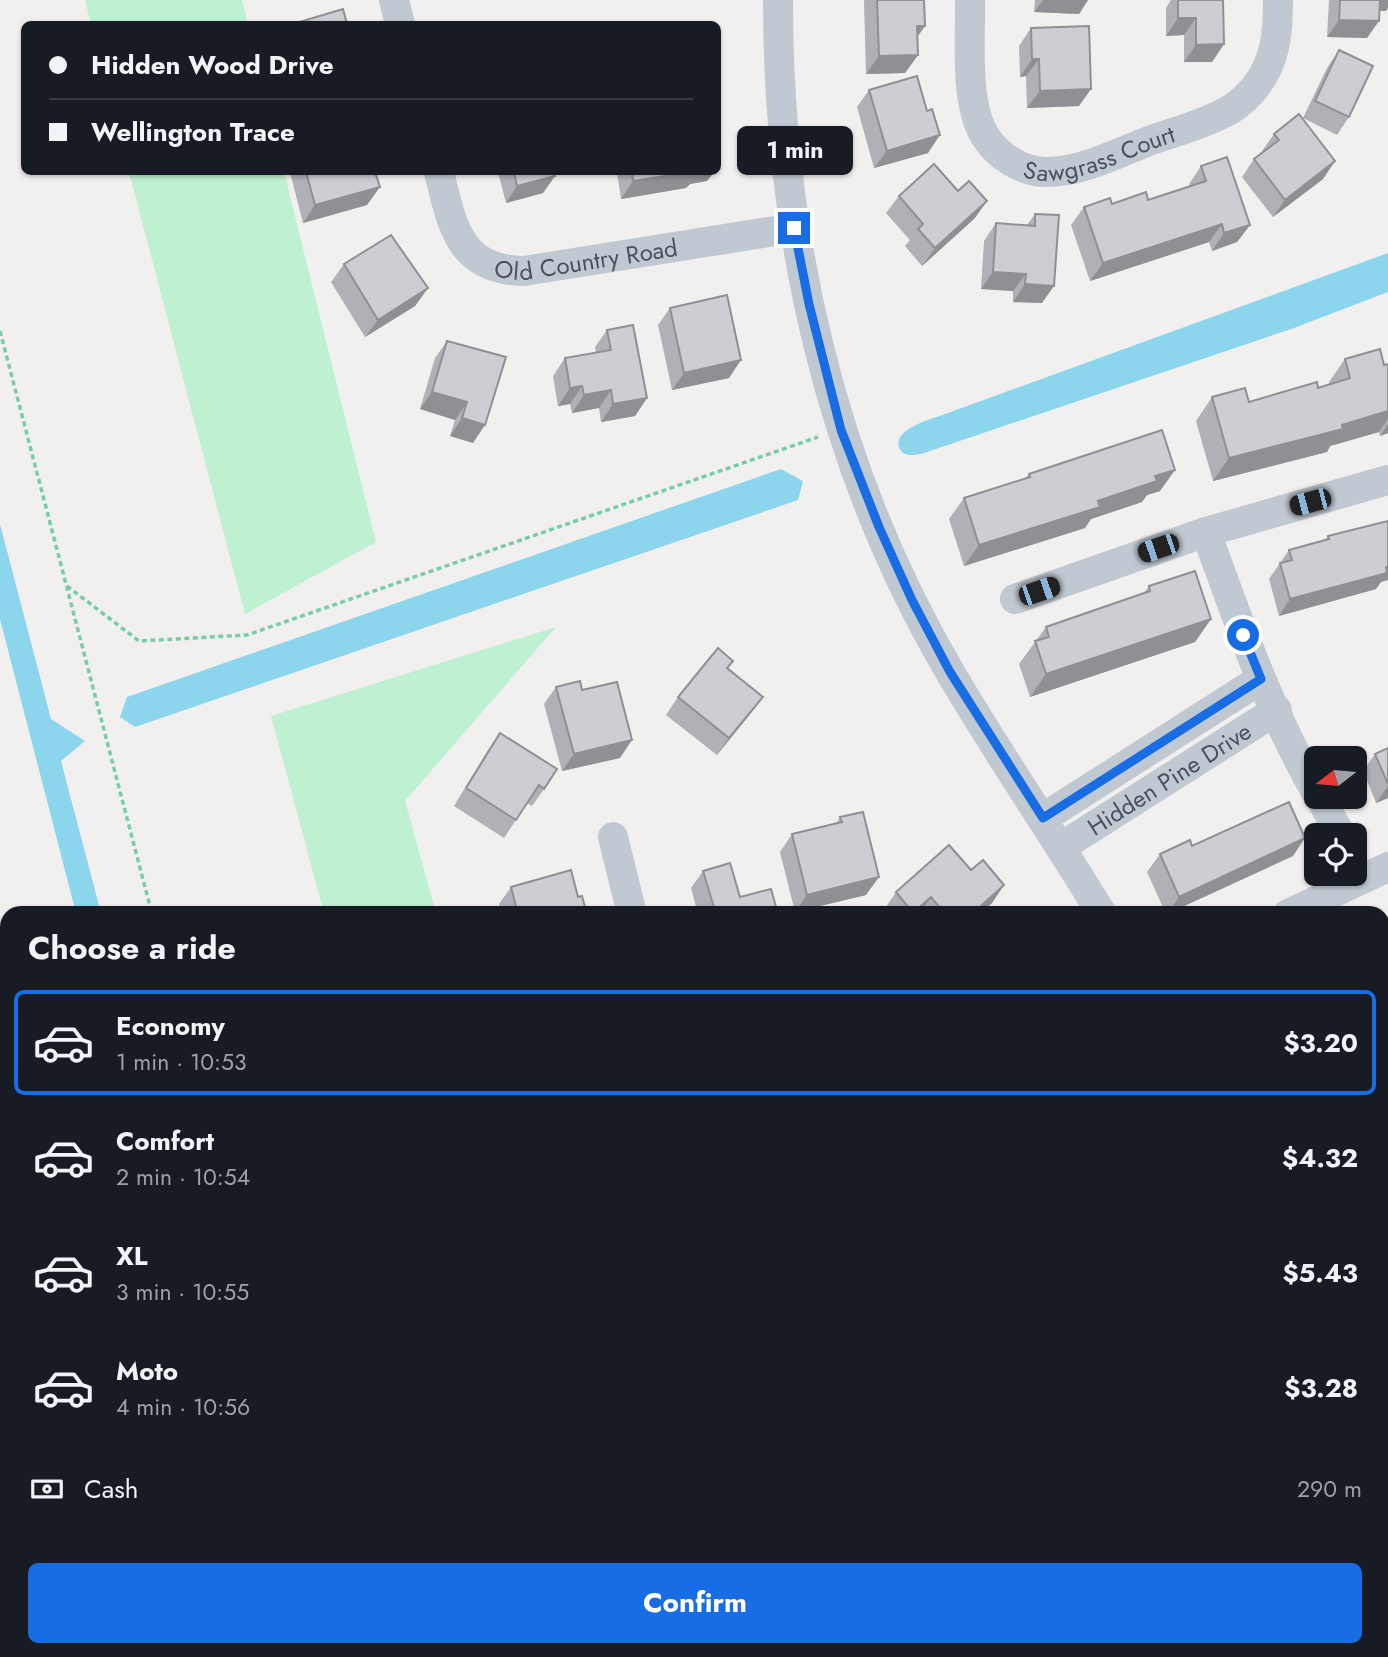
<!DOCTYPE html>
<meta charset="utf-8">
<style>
body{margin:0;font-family:Jost,sans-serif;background:#242831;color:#f1f3f6;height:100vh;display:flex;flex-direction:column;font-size:26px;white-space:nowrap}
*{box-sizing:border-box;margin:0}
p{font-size:23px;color:#9ea1a6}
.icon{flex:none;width:38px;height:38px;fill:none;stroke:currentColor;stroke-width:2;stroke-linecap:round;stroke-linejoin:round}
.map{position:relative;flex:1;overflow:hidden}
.side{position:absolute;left:0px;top:906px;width:1390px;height:751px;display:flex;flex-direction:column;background:#171b24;border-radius:21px 21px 0 0;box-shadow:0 2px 5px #0004}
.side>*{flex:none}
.guide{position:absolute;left:21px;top:21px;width:700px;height:154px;border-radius:10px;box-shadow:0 2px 5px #0004;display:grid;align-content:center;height:154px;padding:0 28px;background:#171b24}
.needle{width:46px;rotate:254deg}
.fabs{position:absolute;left:1304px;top:746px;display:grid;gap:14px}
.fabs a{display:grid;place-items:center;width:63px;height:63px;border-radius:10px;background:#171b24;box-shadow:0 2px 5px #0004;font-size:35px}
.end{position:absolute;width:32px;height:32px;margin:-16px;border:9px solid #186de4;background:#fff;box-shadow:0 0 0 4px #fff}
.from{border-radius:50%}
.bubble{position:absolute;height:49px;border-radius:10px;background:#171b24;box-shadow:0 2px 5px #0004;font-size:23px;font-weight:700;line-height:49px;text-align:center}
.car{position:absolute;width:21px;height:42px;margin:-21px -10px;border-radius:9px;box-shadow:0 0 5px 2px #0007;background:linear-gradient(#222 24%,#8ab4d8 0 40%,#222 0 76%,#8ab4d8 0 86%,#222 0)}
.guide b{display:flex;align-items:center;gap:24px;height:66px;font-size:26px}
.guide b+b{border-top:2px solid #363941}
.guide i{width:18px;height:18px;background:#f1f3f6}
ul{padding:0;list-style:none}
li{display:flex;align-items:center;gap:21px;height:105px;margin:0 14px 10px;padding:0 14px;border:4px solid transparent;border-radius:10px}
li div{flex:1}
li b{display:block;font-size:26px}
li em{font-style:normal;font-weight:700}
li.active{border-color:#186de4}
li>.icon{width:63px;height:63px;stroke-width:1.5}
h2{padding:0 28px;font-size:32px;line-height:84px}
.pay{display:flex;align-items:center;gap:18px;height:77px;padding:0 28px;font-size:26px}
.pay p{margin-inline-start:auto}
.action{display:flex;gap:14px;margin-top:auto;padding:14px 28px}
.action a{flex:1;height:80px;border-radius:10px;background:#186de4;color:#fff;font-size:28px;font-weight:700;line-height:80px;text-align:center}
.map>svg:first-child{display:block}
</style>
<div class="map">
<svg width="1388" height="1657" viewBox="0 0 1388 1657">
<rect width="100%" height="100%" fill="#f2efef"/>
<polygon fill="#fcf7e9" points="1388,1209 1388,1304 1383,1295 1382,1212"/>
<g fill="#bef0d2">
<polygon points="85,0 242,0 248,24 91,24"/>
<polygon points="129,172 284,172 376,542 245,614"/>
<polygon points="556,627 405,801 436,913 324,913 271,716"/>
<polygon points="1388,1003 1388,1178 1383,1181 1382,1006"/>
<polygon points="523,1650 641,1650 643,1657 525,1657"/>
</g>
<g fill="#8bd6ed">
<path d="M 1388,253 L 1388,292 L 1294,328 L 921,454 C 913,455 904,457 900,449 C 890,430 931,419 945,414 Z"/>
<polygon points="781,469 803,481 798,500 135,727 120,717 127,697"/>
<polygon points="0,524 51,719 85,741 61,761 101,913 76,913 0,619"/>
</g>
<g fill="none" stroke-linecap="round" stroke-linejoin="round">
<g stroke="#75cea4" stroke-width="3.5" stroke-dasharray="5 3.5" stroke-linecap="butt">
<polyline points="0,331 152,914"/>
<polyline points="67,586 139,641 247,635 818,437"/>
<polyline points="341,1650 343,1657"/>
</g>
<g stroke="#c0c9d1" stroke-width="30">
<polyline points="394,0 400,24"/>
<path d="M 778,0 C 778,235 830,468 950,672 C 998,754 1052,832 1102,914"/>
<path id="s1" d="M 970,0 C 971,40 964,101 985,136 C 998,157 1023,172 1047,172 C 1081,172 1118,153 1149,141 C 1174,132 1201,125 1224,113 C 1235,108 1245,99 1253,90 C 1276,63 1278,33 1278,0"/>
<path id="s2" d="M 439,172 C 452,224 458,270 524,271 L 794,228"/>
<path d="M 1206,532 C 1238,621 1269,710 1316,792"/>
<polyline points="1015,599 1206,532 1388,480"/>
<polyline points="1319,796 1341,835"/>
<polyline points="1043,818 1261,679"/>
<polyline points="613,837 632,914"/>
<path id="s3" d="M 1061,847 L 1277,710"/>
<polyline points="1288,914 1388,867"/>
<polyline points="1382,1363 1388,1372"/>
<polyline points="825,1650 827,1657"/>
<polyline points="1269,1650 1272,1657"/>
</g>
</g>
<g fill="#afb1b6">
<polygon points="864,0 924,0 925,26 917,37 918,55 905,73 866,74"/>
<polygon points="1035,0 1088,0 1079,14 1034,12"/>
<polygon points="1171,0 1223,0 1224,44 1212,62 1184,62 1184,35 1166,36 1166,8"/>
<polygon points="1329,0 1388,0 1386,11 1379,10 1367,38 1327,37"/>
<polygon points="1031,28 1079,106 1027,108 1026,76 1020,77 1019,46"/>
<polygon points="1339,50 1349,117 1337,135 1303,118 1327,68"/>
<polygon points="869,90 928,153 874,168 857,107"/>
<polygon points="1274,134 1335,161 1323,179 1273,217 1242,177 1254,159 1263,153 1262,151"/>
<polygon points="1201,166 1250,225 1237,242 1212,251 1209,242 1090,281 1071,225 1084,207 1148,200 1190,187 1189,184"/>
<polygon points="290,172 375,172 367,205 303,223"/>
<polygon points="498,172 554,172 555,176 543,193 506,203"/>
<polygon points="617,172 714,172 707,181 690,184 686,188 621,199"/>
<polygon points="899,196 975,218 922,266 905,246 910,240 886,213"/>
<polygon points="1035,214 1042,303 1013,302 1013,291 981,289 984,241 996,223 1027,225"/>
<polygon points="344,264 428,288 415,306 365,337 331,282"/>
<polygon points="670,308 729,378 672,390 658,325"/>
<polygon points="607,330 647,398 635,416 601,422 599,408 572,413 570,404 558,406 553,376 565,358 596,353 595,347"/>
<polygon points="447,341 506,357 473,443 450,436 455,420 420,409 435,358"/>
<polygon points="1345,359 1384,365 1388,364 1388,433 1380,436 1379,432 1330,446 1327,452 1213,481 1196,421 1212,397 1249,402 1329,384 1329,382"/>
<polygon points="1029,474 1160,491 1147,495 1142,502 1091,519 1085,528 964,566 949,519 964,498 1026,478"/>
<polygon points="1328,536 1381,582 1376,589 1279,616 1269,579 1289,550 1324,541"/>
<polygon points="1149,586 1211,619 1195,642 1030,697 1019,664 1046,627 1144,593"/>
<polygon points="728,668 750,714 717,755 666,715 678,697"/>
<polygon points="556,687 620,758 562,771 544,704"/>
<polygon points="500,733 544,789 532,806 527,803 504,838 454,806 488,750"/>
<polygon points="1388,748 1388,798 1376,803 1363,771 1375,754"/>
<polygon points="840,817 866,895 795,912 780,852 792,834 836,824"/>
<polygon points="1192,846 1293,856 1166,914 1147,872 1160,854"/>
<polygon points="971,870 1004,885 992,903 980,914 887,914 884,910 896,892"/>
<polygon points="703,871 740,897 778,914 698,914 691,888"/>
<polygon points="511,887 578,897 587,914 501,914 499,904"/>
<polygon points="7,1355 7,1397 0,1399 0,1357"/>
<polygon points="7,1511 7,1572 2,1555 0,1555 0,1513"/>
<polygon points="1382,1623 1388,1657 1369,1657 1367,1650 1382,1650"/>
<polygon points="59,1650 118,1650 120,1657 55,1657"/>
<polygon points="908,1650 968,1650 968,1652 965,1657 910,1657"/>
</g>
<g fill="#8f9094">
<polygon points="1043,0 1088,0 1079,14 1034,12"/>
<polygon points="1375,0 1388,0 1388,8 1386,11 1368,10"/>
<polygon points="1178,18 1196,18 1184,35 1166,36"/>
<polygon points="1339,20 1379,21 1367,38 1327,37"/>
<polygon points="917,26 925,26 912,44"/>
<polygon points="1224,44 1212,62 1184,62 1196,45"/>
<polygon points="918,55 905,73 866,74 879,56"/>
<polygon points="1032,59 1039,59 1026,76 1020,77"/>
<polygon points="1091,89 1079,106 1027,108 1040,91"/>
<polygon points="940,135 928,153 874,168 887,151"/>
<polygon points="1335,161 1323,179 1273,217 1285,200"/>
<polygon points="692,172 714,172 707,181 690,184 686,188 621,199 633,181"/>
<polygon points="555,176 543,193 506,203 517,186"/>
<polygon points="380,187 367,205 303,223 315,205"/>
<polygon points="987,201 975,218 922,266 935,248"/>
<polygon points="1222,224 1209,242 1090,281 1103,263"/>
<polygon points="1250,225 1237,242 1212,251 1224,233"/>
<polygon points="993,272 1026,274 1013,291 981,289"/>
<polygon points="1025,284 1054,286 1042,303 1013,302"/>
<polygon points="428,288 415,306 365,337 378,320"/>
<polygon points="741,360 729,378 672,390 684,373"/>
<polygon points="582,386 570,404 558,406 570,388"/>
<polygon points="611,390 599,408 572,413 584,395"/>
<polygon points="432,392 467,402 455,420 420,409"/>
<polygon points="647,398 635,416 601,422 613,404"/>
<polygon points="1388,411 1388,419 1379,432 1330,446 1327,452 1213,481 1229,458"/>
<polygon points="462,418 485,425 473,443 450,436"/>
<polygon points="1388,424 1388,433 1380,436"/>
<polygon points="1175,470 1160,491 1147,495 1142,502 1091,519 1085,528 964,566 979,545 1098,501 1155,476"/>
<polygon points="1386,567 1388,567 1388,580 1381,582 1376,589 1279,616 1290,599"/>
<polygon points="1211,619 1195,642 1030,697 1046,674"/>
<polygon points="763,697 750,714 717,755 729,738"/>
<polygon points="632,740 620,758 562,771 574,754"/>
<polygon points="1388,786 1388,798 1376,803"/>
<polygon points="1305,838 1293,856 1167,914 1179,897"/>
<polygon points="879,877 866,895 795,912 807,895"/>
<polygon points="1004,885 992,903 980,914 972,914"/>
<polygon points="931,897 920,914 913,914 913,913"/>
<polygon points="1388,965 1388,967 1382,975 1382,967"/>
<polygon points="7,1304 7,1314 0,1315 0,1306"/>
<polygon points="6,1383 7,1397 0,1399 0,1392"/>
<polygon points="7,1539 7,1548 2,1555 0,1555 0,1541"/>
<polygon points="968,1652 965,1657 950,1657"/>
</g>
<g fill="#ccced4" stroke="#8f9094" stroke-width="2">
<polygon points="877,0 924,0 925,26 917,26 918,55 879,56"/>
<polygon points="1178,0 1223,0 1224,44 1196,45 1196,18 1178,18"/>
<polygon points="1340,0 1380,0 1379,21 1339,20"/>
<polygon points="343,9 347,24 297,24 296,23"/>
<polygon points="1089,26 1091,89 1040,91 1039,59 1032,59 1031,28"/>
<polygon points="1339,50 1373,66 1349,117 1315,101"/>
<polygon points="917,76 927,111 932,109 940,135 887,151 869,90"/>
<polygon points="1299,114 1335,161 1285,200 1254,159 1279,140 1274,134"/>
<polygon points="1227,157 1250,225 1224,233 1222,224 1103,263 1084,207 1110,198 1112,204 1146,192 1148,200 1206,181 1201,166"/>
<polygon points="934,164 958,191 969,181 987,201 935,248 918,229 923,224 899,196"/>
<polygon points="306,172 375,172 380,187 315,205"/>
<polygon points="514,172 554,172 555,176 517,186"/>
<polygon points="632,172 692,172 633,181"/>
<polygon points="1035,214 1059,215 1054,286 1025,284 1026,274 993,272 996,223 1035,226"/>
<polygon points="391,235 428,288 378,320 344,264"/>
<polygon points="727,295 741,360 684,373 670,308"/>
<polygon points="633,325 647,398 613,404 611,390 584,395 582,386 570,388 565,358 611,350 607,330"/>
<polygon points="447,341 506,357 485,425 462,418 467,402 432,392"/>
<polygon points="1380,349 1384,365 1388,364 1388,411 1342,425 1343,429 1229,458 1212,397 1245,388 1249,402 1317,382 1318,388 1350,378 1345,359"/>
<polygon points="1162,430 1175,470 1155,476 1157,481 1098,501 1100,507 979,545 964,498 1030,477 1029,474"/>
<polygon points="1388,521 1388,567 1386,567 1387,573 1290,599 1280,563 1292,560 1289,550 1329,539 1328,536"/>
<polygon points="1195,571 1211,619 1046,674 1035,641 1049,637 1046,627 1150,591 1149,586"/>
<polygon points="718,648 733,661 727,668 763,697 729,738 678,697"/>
<polygon points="580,681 582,690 617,682 632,740 574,754 556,687"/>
<polygon points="500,733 557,769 544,789 539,785 516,820 466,788"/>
<polygon points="1388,748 1388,784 1375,754"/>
<polygon points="1289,802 1305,838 1179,897 1160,854 1190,840 1192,846"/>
<polygon points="863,812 879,877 807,895 792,834 842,822 840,817"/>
<polygon points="949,845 971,870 983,860 1004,885 972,914 945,914 931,897 913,913 896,892"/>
<polygon points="730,863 740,897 771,889 778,914 716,914 703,871"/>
<polygon points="571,870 578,897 582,896 587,914 518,914 511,887"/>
<polygon points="1382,944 1388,957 1388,965 1382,967"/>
<polygon points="7,1275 7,1304 0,1306 0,1277"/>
<polygon points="7,1355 7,1383 6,1383 0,1357"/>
<polygon points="7,1511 7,1539 0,1541 0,1513"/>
<polygon points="1388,1621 1388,1657 1386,1657 1382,1644 1382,1623"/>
<polygon points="67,1650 118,1650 120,1657 69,1657"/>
<polygon points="756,1650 785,1650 787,1657 732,1657"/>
<polygon points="925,1650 968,1650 968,1652 950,1657 927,1657"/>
</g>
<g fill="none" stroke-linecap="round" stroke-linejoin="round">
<polyline stroke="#186de4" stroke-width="9" points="794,228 809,304 841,430 879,527 912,600 950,672 1043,818 1261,679 1243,635"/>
</g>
<g text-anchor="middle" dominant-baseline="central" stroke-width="5" stroke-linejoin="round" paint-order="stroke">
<g font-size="24" fill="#47525d" stroke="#fff">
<text stroke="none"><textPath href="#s1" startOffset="268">Sawgrass Court</textPath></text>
<text stroke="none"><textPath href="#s2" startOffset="208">Old Country Road</textPath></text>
<text stroke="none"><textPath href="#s3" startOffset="128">Hidden Pine Drive</textPath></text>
</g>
</g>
</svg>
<div class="fabs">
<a><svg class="needle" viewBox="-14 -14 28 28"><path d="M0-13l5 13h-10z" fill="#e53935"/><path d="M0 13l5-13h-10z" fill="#9ea1a6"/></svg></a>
<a><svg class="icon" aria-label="locate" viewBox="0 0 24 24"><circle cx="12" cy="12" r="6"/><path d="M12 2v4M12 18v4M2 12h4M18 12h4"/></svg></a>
</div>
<i class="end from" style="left:1243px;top:635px"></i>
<i class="end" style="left:794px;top:228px"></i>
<div class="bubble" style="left:737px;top:126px;width:116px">1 min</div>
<i class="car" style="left:1310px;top:502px;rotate:255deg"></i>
<i class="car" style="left:1158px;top:548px;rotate:251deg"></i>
<i class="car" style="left:1039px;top:591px;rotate:71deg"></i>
<div class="guide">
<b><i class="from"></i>Hidden Wood Drive</b>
<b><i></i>Wellington Trace</b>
</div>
<section class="side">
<h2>Choose a ride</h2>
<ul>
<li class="active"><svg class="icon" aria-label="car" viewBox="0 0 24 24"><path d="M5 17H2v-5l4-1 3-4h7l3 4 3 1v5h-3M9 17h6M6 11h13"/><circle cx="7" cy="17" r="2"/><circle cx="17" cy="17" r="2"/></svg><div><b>Economy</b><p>1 min · 10:53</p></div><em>$3.20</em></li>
<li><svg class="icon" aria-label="car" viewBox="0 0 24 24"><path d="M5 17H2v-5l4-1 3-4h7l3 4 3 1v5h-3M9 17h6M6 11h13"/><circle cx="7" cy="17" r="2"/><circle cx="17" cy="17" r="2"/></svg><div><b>Comfort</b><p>2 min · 10:54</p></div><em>$4.32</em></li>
<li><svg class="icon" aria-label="car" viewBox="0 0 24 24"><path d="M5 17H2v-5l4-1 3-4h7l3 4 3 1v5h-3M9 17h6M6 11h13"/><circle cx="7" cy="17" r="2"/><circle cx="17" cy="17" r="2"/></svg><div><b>XL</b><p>3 min · 10:55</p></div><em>$5.43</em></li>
<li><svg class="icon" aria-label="car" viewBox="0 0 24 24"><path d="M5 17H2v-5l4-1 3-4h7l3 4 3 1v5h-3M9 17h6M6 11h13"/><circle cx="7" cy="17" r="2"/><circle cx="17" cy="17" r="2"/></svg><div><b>Moto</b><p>4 min · 10:56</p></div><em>$3.28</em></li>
</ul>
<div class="pay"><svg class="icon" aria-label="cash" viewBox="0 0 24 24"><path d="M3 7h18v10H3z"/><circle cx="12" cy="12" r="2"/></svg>Cash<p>290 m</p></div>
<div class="action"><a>Confirm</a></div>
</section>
</div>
